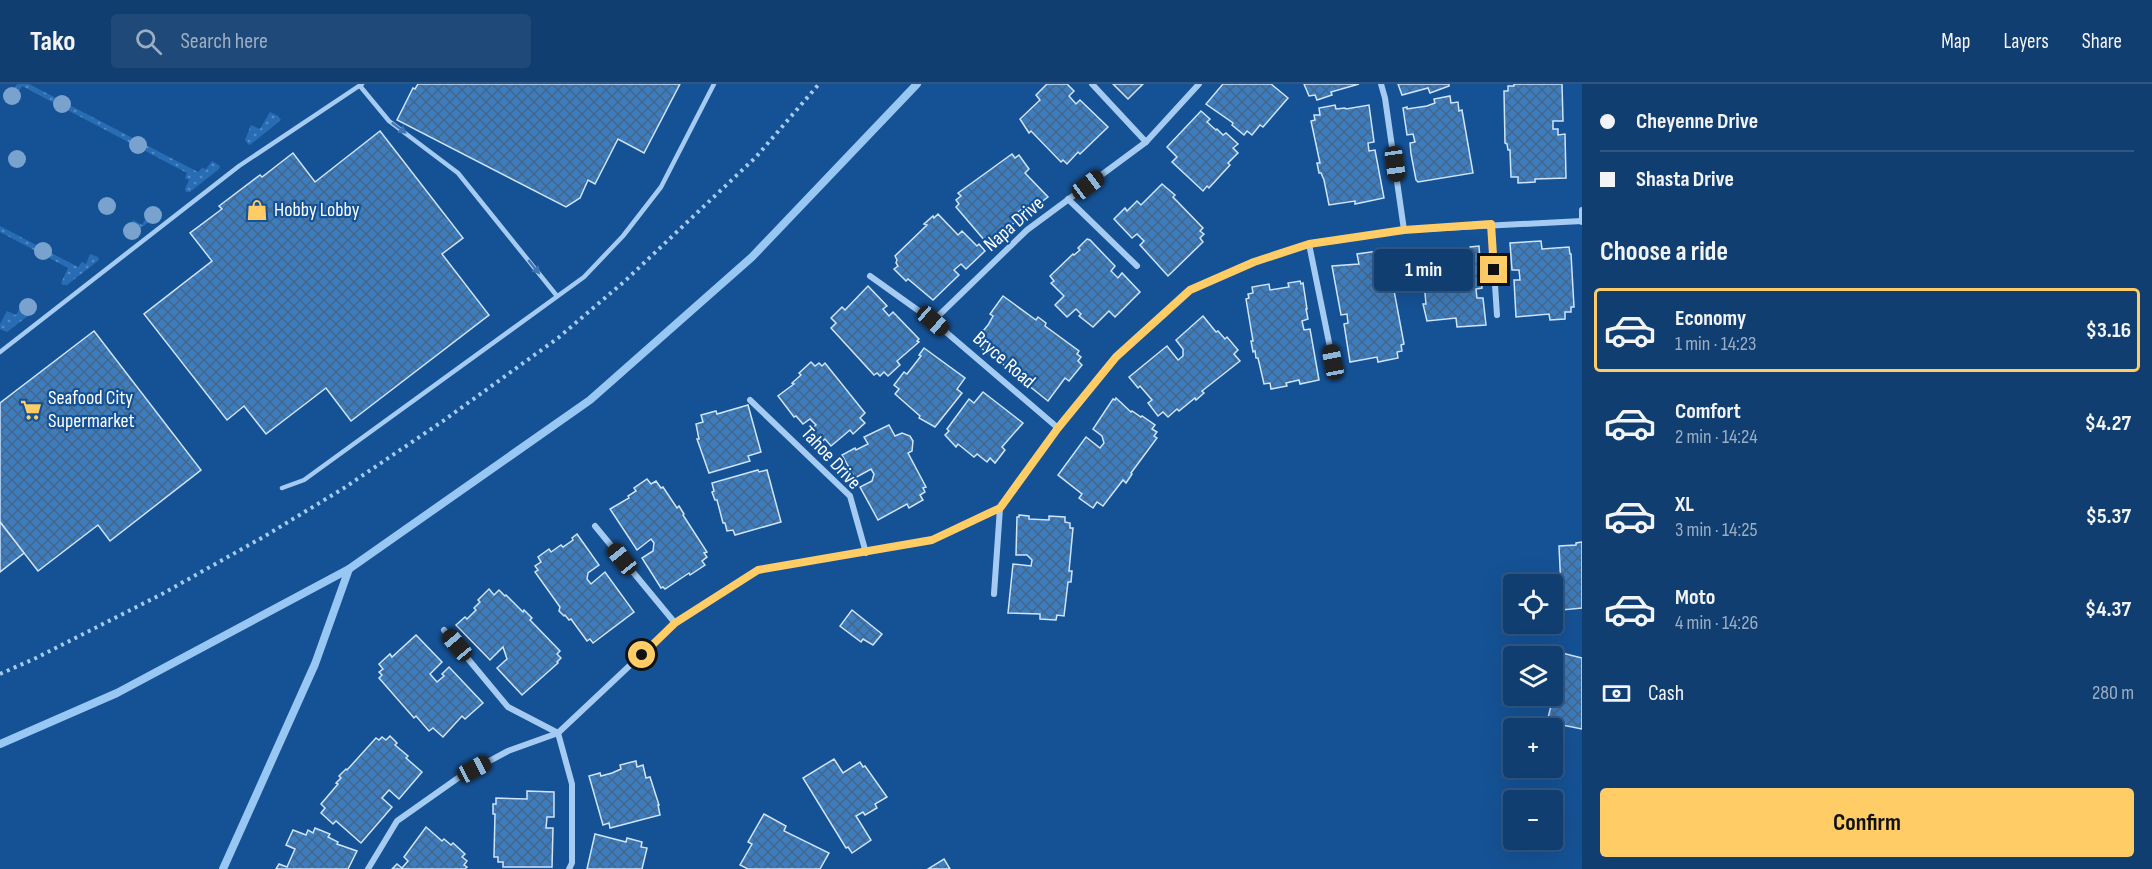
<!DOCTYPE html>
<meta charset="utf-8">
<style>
body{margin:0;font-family:"Sofia Sans Condensed",sans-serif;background:#1e4978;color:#f1f3f6;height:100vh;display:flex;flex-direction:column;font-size:22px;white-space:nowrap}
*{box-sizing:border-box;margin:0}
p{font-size:20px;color:#9caec3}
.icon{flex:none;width:33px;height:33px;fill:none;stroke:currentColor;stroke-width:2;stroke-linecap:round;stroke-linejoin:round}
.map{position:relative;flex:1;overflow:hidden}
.side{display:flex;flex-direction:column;background:#103e70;width:570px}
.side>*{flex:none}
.top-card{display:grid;align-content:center;height:132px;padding:0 18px;background:#103e70}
.fabs{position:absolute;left:1503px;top:490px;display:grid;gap:12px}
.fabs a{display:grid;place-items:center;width:60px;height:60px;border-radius:6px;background:#103e70;box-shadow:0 6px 24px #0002,0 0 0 2px #305783;font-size:30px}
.end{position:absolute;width:27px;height:27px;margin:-14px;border:8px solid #fc6;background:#111;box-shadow:0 0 0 3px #111}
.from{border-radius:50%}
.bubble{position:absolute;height:42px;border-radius:6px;background:#103e70;box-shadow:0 6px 24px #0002,0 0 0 2px #305783;font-size:20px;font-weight:700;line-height:42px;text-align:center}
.car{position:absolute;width:18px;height:36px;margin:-18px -9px;border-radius:8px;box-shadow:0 0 4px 2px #0007;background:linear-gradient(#222 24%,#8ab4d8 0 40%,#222 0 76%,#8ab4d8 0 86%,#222 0)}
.top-card b{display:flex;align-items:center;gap:21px;height:57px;font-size:22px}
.top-card b+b{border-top:2px solid #305783}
.top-card i{width:15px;height:15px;background:#f1f3f6}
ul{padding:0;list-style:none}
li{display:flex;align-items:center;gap:18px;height:84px;margin:0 12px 9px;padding:0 6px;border:3px solid transparent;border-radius:6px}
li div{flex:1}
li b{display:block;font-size:22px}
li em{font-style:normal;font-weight:700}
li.on{border-color:#fc6}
li>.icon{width:54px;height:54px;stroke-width:1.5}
h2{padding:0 18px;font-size:27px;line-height:72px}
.pay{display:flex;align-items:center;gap:15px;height:66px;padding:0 18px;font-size:22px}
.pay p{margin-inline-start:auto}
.primary-button{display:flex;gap:12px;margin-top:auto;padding:12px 18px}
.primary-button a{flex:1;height:69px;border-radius:6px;background:#fc6;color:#111;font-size:24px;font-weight:700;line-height:69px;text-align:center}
header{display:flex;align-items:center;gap:36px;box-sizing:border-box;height:84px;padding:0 30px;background:#103e70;border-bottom:2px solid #305783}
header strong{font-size:28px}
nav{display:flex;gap:33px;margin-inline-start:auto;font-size:21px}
.search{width:420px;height:54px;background:#1e4978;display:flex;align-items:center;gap:15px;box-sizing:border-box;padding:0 21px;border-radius:6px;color:#9caec3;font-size:22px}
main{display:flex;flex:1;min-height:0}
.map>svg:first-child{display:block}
</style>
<header>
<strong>Tako</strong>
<div class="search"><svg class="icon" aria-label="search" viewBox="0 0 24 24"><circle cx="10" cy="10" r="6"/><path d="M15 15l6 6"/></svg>Search here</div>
<nav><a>Map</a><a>Layers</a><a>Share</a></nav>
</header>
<main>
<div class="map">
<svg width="1582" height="785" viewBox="0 0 1582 785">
<defs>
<pattern id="grass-dots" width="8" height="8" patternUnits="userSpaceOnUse" patternTransform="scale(1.5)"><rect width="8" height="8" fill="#286db4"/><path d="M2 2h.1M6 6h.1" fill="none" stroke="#538ac3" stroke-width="1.8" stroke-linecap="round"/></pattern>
<pattern id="building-cross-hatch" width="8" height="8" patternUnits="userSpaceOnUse" patternTransform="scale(1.5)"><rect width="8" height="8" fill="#3d7cbd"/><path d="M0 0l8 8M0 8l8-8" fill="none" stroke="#44668a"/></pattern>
</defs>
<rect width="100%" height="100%" fill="#155295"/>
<g fill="url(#grass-dots)">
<polygon points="17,0 29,0 198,88 202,84 206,85 212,77 220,82 219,85 190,108 186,108 185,105 189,96 185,94 187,89 22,2 15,14 12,14 11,12"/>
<polygon points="270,28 278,32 281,36 250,61 248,60 245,56 251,41 260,45"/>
<polygon points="152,124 157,129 155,134 126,154 133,136 142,141"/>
<polygon points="0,142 78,183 82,178 86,180 90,170 98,173 99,176 67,201 63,201 61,199 68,184 0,148"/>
<polygon points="25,215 30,216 34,220 33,228 7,248 0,245 0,240 7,227 16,231"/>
</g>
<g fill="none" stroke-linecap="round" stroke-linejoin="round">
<g stroke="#98c7f4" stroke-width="8">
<polyline points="0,660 117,609 349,485 590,316 752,173 917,0"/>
<polyline points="223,785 315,580 349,485"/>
</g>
</g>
<g fill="url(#building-cross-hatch)" stroke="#cde4fc" stroke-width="1.5">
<polygon points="418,0 680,0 644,69 618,55 595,100 588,96 580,114 566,123 397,36 413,4 415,5"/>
<polygon points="1047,0 1067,0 1074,7 1069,12 1076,20 1080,16 1108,43 1080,70 1078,68 1067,80 1063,76 1061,78 1031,47 1029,49 1020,35 1040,16 1036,11"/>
<polygon points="1113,0 1143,0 1128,15"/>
<polygon points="1223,0 1271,0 1288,14 1263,43 1260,41 1252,51 1247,47 1244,51 1232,41 1233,39 1206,20"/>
<polygon points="1304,0 1359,0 1331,8 1332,11 1317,16 1315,11 1309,12"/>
<polygon points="1398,0 1449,0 1449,2 1430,9 1428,4 1402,11"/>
<polygon points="1514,0 1562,0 1563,37 1553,37 1553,45 1558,45 1558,51 1565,50 1566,94 1535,95 1535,98 1518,99 1518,93 1511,93 1510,66 1508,66 1507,60 1505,59 1504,7 1508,7 1508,2 1514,2"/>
<polygon points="1450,12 1451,19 1458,18 1459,27 1462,26 1473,89 1418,98 1416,96 1411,70 1410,59 1415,58 1413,50 1407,51 1403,24 1407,23 1407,25 1427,22 1435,19 1434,15"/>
<polygon points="1335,21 1336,25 1345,24 1346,25 1369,21 1374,58 1368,59 1369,67 1375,66 1384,114 1355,120 1355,117 1329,121 1324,96 1321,89 1319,89 1317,79 1320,79 1311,37 1315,36 1314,31 1320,31 1319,24"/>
<polygon points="1201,27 1210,35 1207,38 1216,46 1217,45 1223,51 1226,49 1238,60 1233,64 1238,69 1228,79 1230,81 1209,104 1207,102 1203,107 1172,78 1177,73 1167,63"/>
<polygon points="380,47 463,154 442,170 489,231 351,337 326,304 266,350 244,322 227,336 144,230 212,177 190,149 222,125 219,122 260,91 262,93 293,69 315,98"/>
<polygon points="1012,70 1015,74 1019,71 1029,85 1025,89 1048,113 1024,131 1021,126 1015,130 1019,135 989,159 986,158 956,123 959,120 956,116 961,112 958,109"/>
<polygon points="1162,100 1175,111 1173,113 1203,144 1200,147 1204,150 1200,154 1203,158 1168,192 1140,161 1144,157 1137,150 1132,154 1114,135 1125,124 1127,127 1137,117 1141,121"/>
<polygon points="938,130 958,151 962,147 977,162 979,160 985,167 966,185 961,180 954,186 959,191 933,216 908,195 906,197 894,185 898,182 896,179 897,176 895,172 927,141 924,140 933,132 934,134"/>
<polygon points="1087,155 1090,156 1115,182 1111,187 1118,194 1122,189 1140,208 1115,233 1109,227 1093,243 1079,232 1081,230 1076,225 1067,233 1055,221 1064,212 1051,199 1054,197 1050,192 1073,170 1074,171 1080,166 1078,164"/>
<polygon points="1541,157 1542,165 1569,163 1570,170 1571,170 1574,223 1571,223 1571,228 1565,228 1565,235 1550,236 1549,230 1516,233 1514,196 1520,196 1519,186 1512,186 1510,159"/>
<polygon points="1479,162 1482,204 1476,205 1477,214 1483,214 1486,241 1457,243 1456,234 1427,237 1423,220 1426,220 1422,177 1424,177 1424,172 1430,171 1430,166 1446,165 1447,168 1459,167 1459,169 1470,166 1470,163"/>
<polygon points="1378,167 1381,179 1387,177 1388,186 1390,185 1404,260 1401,261 1402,267 1397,268 1398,274 1378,278 1377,273 1350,278 1344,240 1348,239 1347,230 1341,231 1332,182 1359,180 1357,170"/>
<polygon points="1300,197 1301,200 1303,199 1307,225 1306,225 1308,235 1302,237 1304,246 1310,245 1319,296 1300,300 1299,296 1286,299 1287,302 1271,305 1270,299 1264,300 1258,274 1256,274 1255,267 1253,268 1251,257 1253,257 1246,215 1249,214 1248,210 1253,209 1252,203 1269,200 1270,206 1289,203 1288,199"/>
<polygon points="868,202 887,222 883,225 889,232 893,228 919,255 917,257 919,258 897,277 900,281 888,292 884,288 880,292 877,289 874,291 831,244 836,239 831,234 842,223 845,226"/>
<polygon points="1003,212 1036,236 1038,233 1046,239 1045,242 1079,267 1077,270 1081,273 1078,277 1082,281 1069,297 1065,294 1048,317 1019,294 1023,289 1015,283 1012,287 973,258 981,246 983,247 988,241 993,232 990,230"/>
<polygon points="1203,232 1216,248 1218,247 1225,255 1227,253 1238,266 1234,270 1240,277 1202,307 1204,309 1196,316 1195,314 1179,327 1177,325 1168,333 1163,328 1158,332 1148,319 1152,316 1140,302 1138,304 1129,293 1167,262 1178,276 1183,272 1183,265 1176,256"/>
<polygon points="94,247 201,386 110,457 98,441 38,487 0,438 0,319"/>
<polygon points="924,264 965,294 957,305 962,309 935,343 919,334 920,332 895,310 899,305 894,301 904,288 907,290 921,272 919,271"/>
<polygon points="811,278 815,282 819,279 822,282 825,279 865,329 860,334 865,339 853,350 850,346 831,362 825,355 819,360 808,348 816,341 810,335 803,340 796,332 794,333 778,312 794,300 792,299 801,291 799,289"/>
<polygon points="983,308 1023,339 1002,363 1005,366 995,379 990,374 987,378 977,370 974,373 958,360 956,363 945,351 949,347 947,345 969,315 974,319"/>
<polygon points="1116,314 1131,328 1132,327 1141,333 1142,332 1155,341 1152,345 1157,348 1154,352 1157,354 1131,389 1132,390 1126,399 1123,396 1103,422 1097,418 1093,424 1079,414 1082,410 1058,391 1086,353 1100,364 1104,359 1102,352 1093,345 1113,315 1115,316"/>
<polygon points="748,321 761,368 748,372 750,377 709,389 697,355 699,355 696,340 703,338 701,331 716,327 717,330"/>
<polygon points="889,341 895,352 902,349 910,352 913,357 912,367 908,369 926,403 923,404 925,408 920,411 923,416 909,424 907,420 878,436 860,403 872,397 874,390 871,385 855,394 842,371 855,364 856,366 868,360 864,353"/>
<polygon points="758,386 759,388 767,386 781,438 735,451 733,446 727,447 725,439 723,439 717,416 715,416 712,408 714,407 712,399"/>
<polygon points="647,395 651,400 656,397 661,404 663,403 677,424 679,422 684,430 683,431 707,468 704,469 707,473 702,477 705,481 690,491 689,489 665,505 663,503 661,504 642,474 653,467 654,459 651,455 637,466 610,425 629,414 628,412 636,407 634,404"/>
<polygon points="1019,431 1029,432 1029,435 1049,436 1049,432 1065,433 1065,438 1070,439 1070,444 1073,444 1069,487 1072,487 1071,498 1068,498 1064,532 1057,531 1056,536 1040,535 1040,530 1008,529 1013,480 1031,482 1032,476 1027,471 1016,471 1017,433 1019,433"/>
<polygon points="0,438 24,469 0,488"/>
<polygon points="577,450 599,481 588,489 587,495 591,500 605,488 634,528 593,559 590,555 587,557 571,535 569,536 565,531 564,532 559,527 560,523 535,488 538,486 535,482 541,478 538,473 549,465 551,468 561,461 563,463 573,456 572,454"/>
<polygon points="1582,458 1582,524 1562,526 1559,462 1576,461 1576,459"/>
<polygon points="489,505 494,511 499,506 505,512 506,511 523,528 524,526 532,534 530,536 560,567 557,570 561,574 557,578 558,579 522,611 497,584 507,575 503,563 490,576 456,541 465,533 467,535 476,526 474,524 480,518 478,516"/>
<polygon points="852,526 882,550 873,561 863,555 861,558 840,542"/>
<polygon points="416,551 442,578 430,590 437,598 444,592 442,590 449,583 483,619 465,635 462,632 443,653 433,644 429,647 416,632 414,634 379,594 382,591 379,588 383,585 379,580 390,570 392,573"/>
<polygon points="1550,566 1582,574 1582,645 1547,638 1551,622 1537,618 1538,612 1552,612 1552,573 1548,573"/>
<polygon points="390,652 397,659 395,661 408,672 406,674 422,688 399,715 389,706 382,714 392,723 361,759 336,737 333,740 321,729 325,724 321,720 338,700 336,699 341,694 339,692 346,685 347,686 376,654 379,656 382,653 386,656"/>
<polygon points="834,675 843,689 860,678 863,683 865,682 887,713 875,720 877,724 865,731 863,728 856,732 871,756 852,769 848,763 846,764 803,694"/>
<polygon points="636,677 637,683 643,681 646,694 650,693 659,721 658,721 660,731 610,744 609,739 603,741 589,692 600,689 601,692 612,689 621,685 620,681"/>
<polygon points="527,707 554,708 554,733 547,733 546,744 553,744 552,783 503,783 503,778 498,778 498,773 494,773 495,730 493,730 493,720 496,720 496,714 527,715"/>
<polygon points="764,730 786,742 784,747 829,769 820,785 748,785 740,781 752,760 748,758"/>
<polygon points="426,743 442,757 444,755 451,761 453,759 465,770 462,773 467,777 464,781 467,783 465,785 392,785 397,780 402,784 408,777 404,773"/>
<polygon points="315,744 330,750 328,753 338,758 337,760 357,767 348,785 276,785 279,780 287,783 295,765 286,761 293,746 306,751 308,746 313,749"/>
<polygon points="595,750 626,758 627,754 642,758 641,763 647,764 642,785 587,785"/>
<polygon points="944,775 950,785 928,785"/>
</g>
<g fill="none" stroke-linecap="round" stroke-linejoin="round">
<polyline stroke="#a5cbf2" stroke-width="4" stroke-dasharray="3 4.5" stroke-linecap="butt" points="0,590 36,574 162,510 265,452 344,404 443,337 558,254 626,196 756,73 819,0"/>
<g stroke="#a5cbf2" stroke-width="4.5">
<polyline points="360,2 389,37 458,89 557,212"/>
<polyline points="0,268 239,82 362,0"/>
<polyline points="282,404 304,396 584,193 623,152 661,103 714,0"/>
</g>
<g stroke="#a5cbf2" stroke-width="6">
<polyline points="1092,0 1146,58"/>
<polyline points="1381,0 1385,14 1404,146"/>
<polyline points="1068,115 1137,182"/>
<polyline points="1582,126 1582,138"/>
<polyline points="1491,140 1497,231"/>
<polyline points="1309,160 1333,278"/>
<polyline points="870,192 933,237 1058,344"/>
<polyline points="933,237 1027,146 1146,58 1199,0"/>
<polyline points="750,316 850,412 866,469"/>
<polyline points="595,442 675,539"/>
<polyline points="994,510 1000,424"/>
<polyline points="444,546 508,623 558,649 572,700 572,779 569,785"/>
<polyline points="368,785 397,737 458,694 508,667 558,649 675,539 758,486 932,456 1000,424 1058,344 1116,273 1190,206 1254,178 1309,160 1404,146 1582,137"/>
</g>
</g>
<g fill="#7aa2ce">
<circle cx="12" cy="12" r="9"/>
<circle cx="62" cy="20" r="9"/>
<circle cx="138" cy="61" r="9"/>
<circle cx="17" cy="75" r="9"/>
<circle cx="107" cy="122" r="9"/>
<circle cx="153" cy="131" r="9"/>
<circle cx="132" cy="147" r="9"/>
<circle cx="43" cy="167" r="9"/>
<circle cx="28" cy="223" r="9"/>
</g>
<defs><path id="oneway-solid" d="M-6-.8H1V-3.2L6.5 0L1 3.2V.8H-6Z" transform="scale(1.5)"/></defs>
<g fill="#4076b1">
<use href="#oneway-solid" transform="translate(399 44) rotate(37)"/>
<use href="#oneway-solid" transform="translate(534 183) rotate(51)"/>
</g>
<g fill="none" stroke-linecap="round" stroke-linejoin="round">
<polyline stroke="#fc6" stroke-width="8" points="642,571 675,539 758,486 932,456 1000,424 1058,344 1116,273 1190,206 1254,178 1309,160 1404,146 1491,140 1494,186"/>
</g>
<defs>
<symbol id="shop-bare" viewBox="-9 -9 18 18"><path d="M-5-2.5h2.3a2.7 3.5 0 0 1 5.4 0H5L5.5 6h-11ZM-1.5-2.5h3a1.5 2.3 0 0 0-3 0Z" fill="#fc6" stroke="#155295" stroke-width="2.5" paint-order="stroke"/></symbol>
<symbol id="supermarket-bare" viewBox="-9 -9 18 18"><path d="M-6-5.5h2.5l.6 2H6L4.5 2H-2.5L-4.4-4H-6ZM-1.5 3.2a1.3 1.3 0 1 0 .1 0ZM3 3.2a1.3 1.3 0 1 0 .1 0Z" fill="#fc6" stroke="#155295" stroke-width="2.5" paint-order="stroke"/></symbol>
</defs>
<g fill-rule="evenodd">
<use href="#shop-bare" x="242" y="111" width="30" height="30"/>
<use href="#supermarket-bare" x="16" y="311" width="30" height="30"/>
</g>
<g text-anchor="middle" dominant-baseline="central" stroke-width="4.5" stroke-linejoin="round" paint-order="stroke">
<g font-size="20" fill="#fff" stroke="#155295" text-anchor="start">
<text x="274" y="126">Hobby Lobby</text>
<text x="48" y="314">Seafood City<tspan x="48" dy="23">Supermarket</tspan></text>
</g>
<g font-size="20" fill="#fff" stroke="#155295">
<text transform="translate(1014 140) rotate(-41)">Napa Drive</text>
<text transform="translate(1004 276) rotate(41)">Bryce Road</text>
<text transform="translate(831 374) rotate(47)">Tahoe Drive</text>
</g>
</g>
</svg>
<div class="fabs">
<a><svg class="icon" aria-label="locate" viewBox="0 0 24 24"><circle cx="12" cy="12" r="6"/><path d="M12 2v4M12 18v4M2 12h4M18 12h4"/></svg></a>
<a><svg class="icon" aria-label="layers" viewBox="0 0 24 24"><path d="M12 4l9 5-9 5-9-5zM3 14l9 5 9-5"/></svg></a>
<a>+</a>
<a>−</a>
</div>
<i class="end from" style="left:642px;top:571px"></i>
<i class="end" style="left:1494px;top:186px"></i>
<div class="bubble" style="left:1374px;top:165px;width:99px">1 min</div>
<i class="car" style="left:1395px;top:80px;rotate:172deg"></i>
<i class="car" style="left:1088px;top:101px;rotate:53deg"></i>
<i class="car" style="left:933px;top:237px;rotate:131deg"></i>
<i class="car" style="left:1333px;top:278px;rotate:349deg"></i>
<i class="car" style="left:622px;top:475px;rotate:321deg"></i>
<i class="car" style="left:457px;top:561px;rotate:320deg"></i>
<i class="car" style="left:474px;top:685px;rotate:62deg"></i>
</div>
<section class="side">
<div class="top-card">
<b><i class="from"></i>Cheyenne Drive</b>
<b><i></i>Shasta Drive</b>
</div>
<h2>Choose a ride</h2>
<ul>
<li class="on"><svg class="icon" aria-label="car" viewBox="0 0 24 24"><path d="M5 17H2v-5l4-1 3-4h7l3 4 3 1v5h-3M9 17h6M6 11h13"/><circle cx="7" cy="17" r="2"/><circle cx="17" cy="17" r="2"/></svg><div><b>Economy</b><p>1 min · 14:23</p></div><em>$3.16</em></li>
<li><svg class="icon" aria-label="car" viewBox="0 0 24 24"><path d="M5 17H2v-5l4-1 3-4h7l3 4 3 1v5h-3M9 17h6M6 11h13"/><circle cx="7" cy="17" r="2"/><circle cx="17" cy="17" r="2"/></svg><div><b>Comfort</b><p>2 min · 14:24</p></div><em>$4.27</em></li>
<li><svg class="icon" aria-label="car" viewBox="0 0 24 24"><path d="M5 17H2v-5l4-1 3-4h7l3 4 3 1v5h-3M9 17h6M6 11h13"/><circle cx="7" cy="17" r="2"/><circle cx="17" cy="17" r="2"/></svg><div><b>XL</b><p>3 min · 14:25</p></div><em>$5.37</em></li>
<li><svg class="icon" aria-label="car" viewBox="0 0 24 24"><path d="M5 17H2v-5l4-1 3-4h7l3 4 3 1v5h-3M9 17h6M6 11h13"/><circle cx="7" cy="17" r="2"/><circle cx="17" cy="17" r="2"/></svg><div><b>Moto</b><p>4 min · 14:26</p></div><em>$4.37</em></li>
</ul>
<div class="pay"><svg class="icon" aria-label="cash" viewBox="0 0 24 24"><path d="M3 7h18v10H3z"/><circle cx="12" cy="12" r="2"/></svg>Cash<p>280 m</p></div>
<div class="primary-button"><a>Confirm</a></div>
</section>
</main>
